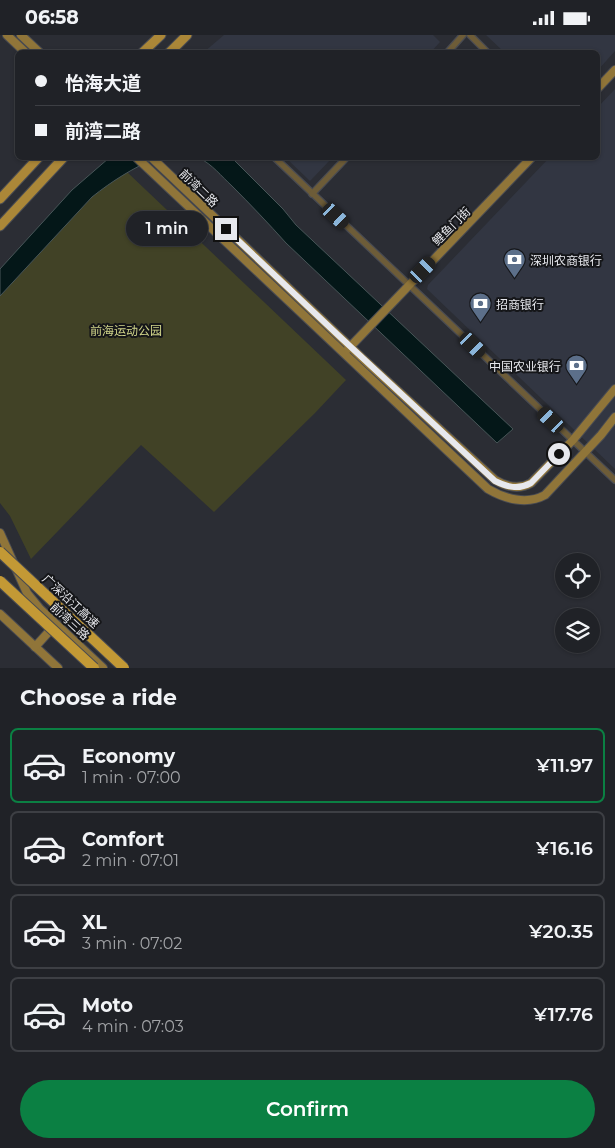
<!DOCTYPE html>
<meta charset="utf-8">
<style>
body{margin:0;font-family:Montserrat,"Noto Sans SC",sans-serif;background:#2d2f33;color:#f1f3f6;height:100vh;display:flex;flex-direction:column;font-size:19px;white-space:nowrap}
*{box-sizing:border-box;margin:0}
p{font-size:16px;color:#a2a4a7}
.icon{flex:none;width:28px;height:28px;fill:none;stroke:currentColor;stroke-width:2;stroke-linecap:round;stroke-linejoin:round}
.map{position:relative;height:633px;overflow:hidden}
.drawer{display:flex;flex-direction:column;background:#202227;flex:1}
.drawer>*{flex:none}
.guide{position:absolute;left:15px;top:15px;width:585px;height:110px;border-radius:8px;box-shadow:0 1px 4px #0004,0 0 0 1px #3d3f44;display:grid;align-content:center;height:110px;padding:0 20px;background:#202227}
.controls{position:absolute;left:555px;top:518px;display:grid;gap:10px}
.controls a{display:grid;place-items:center;width:45px;height:45px;border-radius:50%;background:#202227;box-shadow:0 1px 4px #0004,0 0 0 1px #3d3f44;font-size:25px}
.end{position:absolute;width:22px;height:22px;margin:-11px;border:6px solid #e7e8ed;background:#111;box-shadow:0 0 0 2px #111}
.from{border-radius:50%}
.bubble{position:absolute;height:35px;border-radius:18px;background:#202227;box-shadow:0 1px 4px #0004,0 0 0 1px #3d3f44;font-size:16px;font-weight:600;line-height:35px;text-align:center}
.car{position:absolute;width:15px;height:30px;margin:-15px -8px;border-radius:6px;box-shadow:0 0 4px 1px #0007;background:linear-gradient(#222 24%,#8ab4d8 0 40%,#222 0 76%,#8ab4d8 0 86%,#222 0)}
.guide b{display:flex;align-items:center;gap:18px;height:48px;font-size:19px}
.guide b+b{border-top:1px solid #3d3f44}
.guide i{width:12px;height:12px;background:#f1f3f6}
ul{padding:0;list-style:none}
li{display:flex;align-items:center;gap:15px;height:75px;margin:0 10px 8px;padding:0 10px;border:2px solid #3d3f44;border-radius:8px}
li div{flex:1}
li b{display:block;font-size:19px}
li em{font-style:normal;font-weight:600}
li.on{border-color:#0b8043}
li>.icon{width:45px;height:45px;stroke-width:1.5}
h2{padding:0 20px;font-size:22px;line-height:60px}
.cta{display:flex;gap:10px;margin-top:auto;padding:10px 20px}
.cta a{flex:1;height:58px;border-radius:30px;background:#0b8043;color:#fff;font-size:20px;font-weight:600;line-height:58px;text-align:center}
.status{display:flex;justify-content:space-between;align-items:center;height:35px;padding:0 25px;background:#202227;direction:ltr}
.status svg{height:14px;fill:currentColor}
.map>svg:first-child{display:block}
</style>
<div class="status"><b>06:58</b><svg viewBox="0 0 49 12"><path d="M0 12V9h3v3zM5 12V6h3v6zM10 12V3h3v9zM15 12V0h3v12zM26 1h20v11H26zM47 4h2v5h-2z"/></svg></div>
<div class="map">
<svg width="615" height="633" viewBox="0 0 615 633">
<rect width="100%" height="100%" fill="#2b2d34"/>
<g fill="#323642">
<polygon points="224,0 433,0 440,7 430,18 204,17"/>
<polygon points="486,0 615,0 615,16 598,35 598,18 504,17"/>
<polygon points="615,54 615,434 427,254 428,250 549,123 598,122 598,72"/>
<polygon points="286,123 332,123 310,146"/>
</g>
<polygon fill="#414226" points="127,137 346,345 315,378 214,477 141,410 31,524 10,481 0,468 0,261 92,162 104,152"/>
<g fill="#041718" stroke="#485658">
<path d="M 109,123 L 156,123 C 133,133 112,146 92,162 L 0,261 L 0,234 L 72,155 Z"/>
<path d="M 199,123 L 232,123 L 283,174 L 296,190 L 513,394 L 497,408 L 286,208 C 269,189 250,169 232,151 C 221,141 212,129 199,123 Z"/>
</g>
<g fill="none" stroke-linecap="round" stroke-linejoin="round">
<defs>
<g id="street">
<polyline points="470,0 488,18"/>
<polyline points="447,18 463,0"/>
<polyline points="274,122 615,445"/>
<polyline points="312,159 347,122"/>
</g>
<g id="secondary">
<polyline points="7,0 26,18"/>
<polyline points="21,0 40,18"/>
<polyline points="598,53 615,35"/>
<path d="M 136,122 L 488,454 C 505,464 527,470 545,460 L 601,400 L 615,382"/>
<path d="M 151,122 L 362,323 L 495,445 C 507,452 519,455 531,448 L 573,405 L 615,354"/>
<polyline points="348,314 532,122"/>
<polyline points="0,498 27,558 40,574 103,633"/>
<polyline points="0,579 58,633"/>
<polyline points="35,612 54,591"/>
</g>
<g id="primary">
<polyline points="142,18 161,0"/>
<polyline points="169,18 187,0"/>
<polyline points="0,164 39,122"/>
<polyline points="0,191 64,122"/>
</g>
</defs>
<use href="#street" stroke="#494b52" stroke-width="8"/>
<use href="#secondary" stroke="#494b52" stroke-width="10"/>
<use href="#primary" stroke="#494b52" stroke-width="11"/>
<use href="#street" stroke="#6d5c38" stroke-width="5.5"/>
<use href="#secondary" stroke="#907539" stroke-width="8"/>
<use href="#primary" stroke="#ab8738" stroke-width="9"/>
<defs>
<g id="highway-bridge">
<polyline points="0,517 124,633"/>
<polyline points="0,546 94,633"/>
</g>
</defs>
<use href="#highway-bridge" stroke="#494b52" stroke-width="12" stroke-linecap="butt"/>
<use href="#highway-bridge" stroke="#c39935" stroke-width="10"/>
</g>
<g fill="none" stroke-linecap="round" stroke-linejoin="round">
<path stroke="#e7e8ed" stroke-width="6" d="M 226,194 L 339,301 L 495,446 C 507,452 518,455 531,448 L 559,419"/>
</g>
<defs>
<symbol id="bank-pin" viewBox="-11 -11 22 30"><path d="M0 17L-7.5 6A9.5 9.5 0 1 1 7.5 6Z" fill="#5c6f8a" stroke="#151619"/><path d="M-6-4H6V4H-6ZM0-2.3a2.3 2.3 0 1 0 0 4.6a2.3 2.3 0 1 0 0-4.6Z" fill="#fff"/></symbol>
</defs>
<g fill-rule="evenodd">
<use href="#bank-pin" x="502" y="212" width="25" height="34"/>
<use href="#bank-pin" x="468" y="256" width="25" height="34"/>
<use href="#bank-pin" x="564" y="318" width="25" height="34"/>
</g>
<g text-anchor="middle" dominant-baseline="central" stroke-width="4" stroke-linejoin="round" paint-order="stroke">
<g font-size="12" fill="#e7e8ed" stroke="#151619">
<text transform="translate(199 153) rotate(44)">前湾二路</text>
<text transform="translate(451 191) rotate(-45)">鲤鱼门街</text>
<text transform="translate(71 566) rotate(43)">广深沿江高速</text>
<text transform="translate(70 586) rotate(43)">前湾三路</text>
</g>
<g font-size="12" fill="#e7e8ed" stroke="#151619" text-anchor="start">
<text x="530" y="225">深圳农商银行</text>
<text x="496" y="269">招商银行</text>
<text x="561" y="331" text-anchor="end">中国农业银行</text>
</g>
<g font-size="12" fill="#d0d48a" stroke="#151619">
<text x="126" y="295">前海运动公园</text>
</g>
</g>
</svg>
<div class="controls">
<a><svg class="icon" aria-label="locate" viewBox="0 0 24 24"><circle cx="12" cy="12" r="6"/><path d="M12 2v4M12 18v4M2 12h4M18 12h4"/></svg></a>
<a><svg class="icon" aria-label="layers" viewBox="0 0 24 24"><path d="M12 4l9 5-9 5-9-5zM3 14l9 5 9-5"/></svg></a>
</div>
<i class="end from" style="left:559px;top:419px"></i>
<i class="end" style="left:226px;top:194px"></i>
<div class="bubble" style="left:126px;top:176px;width:82px">1 min</div>
<i class="car" style="left:336px;top:181px;rotate:133deg"></i>
<i class="car" style="left:423px;top:235px;rotate:44deg"></i>
<i class="car" style="left:473px;top:310px;rotate:134deg"></i>
<i class="car" style="left:551px;top:385px;rotate:313deg"></i>
<div class="guide">
<b><i class="from"></i>怡海大道</b>
<b><i></i>前湾二路</b>
</div>
</div>
<section class="drawer">
<h2>Choose a ride</h2>
<ul>
<li class="on"><svg class="icon" aria-label="car" viewBox="0 0 24 24"><path d="M5 17H2v-5l4-1 3-4h7l3 4 3 1v5h-3M9 17h6M6 11h13"/><circle cx="7" cy="17" r="2"/><circle cx="17" cy="17" r="2"/></svg><div><b>Economy</b><p>1 min · 07:00</p></div><em>¥11.97</em></li>
<li><svg class="icon" aria-label="car" viewBox="0 0 24 24"><path d="M5 17H2v-5l4-1 3-4h7l3 4 3 1v5h-3M9 17h6M6 11h13"/><circle cx="7" cy="17" r="2"/><circle cx="17" cy="17" r="2"/></svg><div><b>Comfort</b><p>2 min · 07:01</p></div><em>¥16.16</em></li>
<li><svg class="icon" aria-label="car" viewBox="0 0 24 24"><path d="M5 17H2v-5l4-1 3-4h7l3 4 3 1v5h-3M9 17h6M6 11h13"/><circle cx="7" cy="17" r="2"/><circle cx="17" cy="17" r="2"/></svg><div><b>XL</b><p>3 min · 07:02</p></div><em>¥20.35</em></li>
<li><svg class="icon" aria-label="car" viewBox="0 0 24 24"><path d="M5 17H2v-5l4-1 3-4h7l3 4 3 1v5h-3M9 17h6M6 11h13"/><circle cx="7" cy="17" r="2"/><circle cx="17" cy="17" r="2"/></svg><div><b>Moto</b><p>4 min · 07:03</p></div><em>¥17.76</em></li>
</ul>
<div class="cta"><a>Confirm</a></div>
</section>
